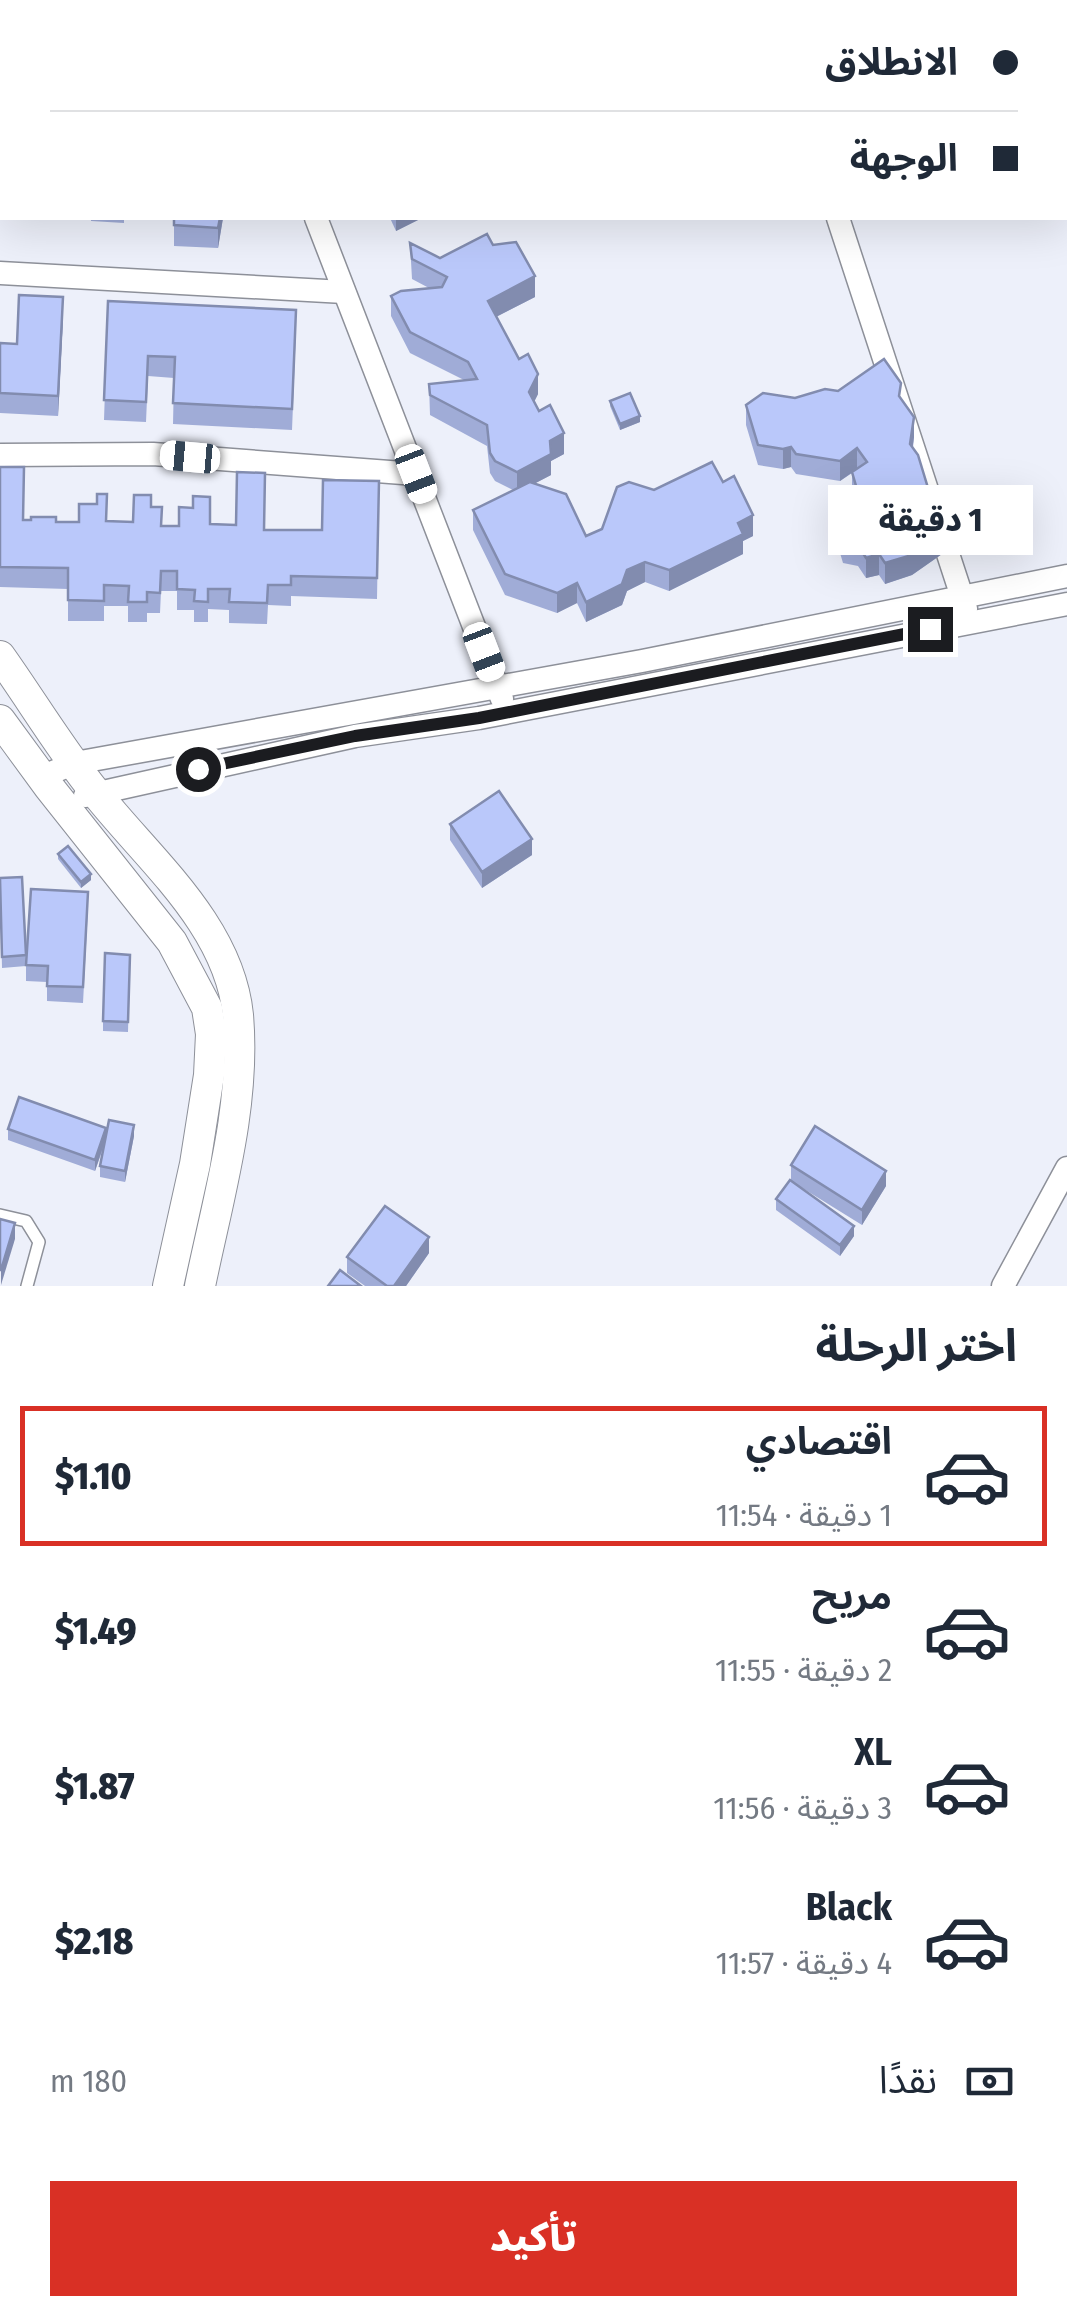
<!DOCTYPE html>
<html lang="ar">
<meta charset="utf-8">
<style>
body{margin:0;font-family:"Fira Sans Condensed","Noto Sans Arabic",sans-serif;background:#f6f6f7;color:#1f2937;direction:rtl;height:100vh;display:flex;flex-direction:column;font-size:38px;white-space:nowrap}
*{box-sizing:border-box;margin:0}
p{font-size:32px;color:#747a83}
.icon{flex:none;width:55px;height:55px;fill:none;stroke:currentColor;stroke-width:2;stroke-linecap:round;stroke-linejoin:round}
.map{position:relative;height:1286px;overflow:hidden;direction:ltr}
.panel{display:flex;flex-direction:column;background:#fff;flex:1}
.panel>*{flex:none}
.hud{position:absolute;left:0px;top:0px;width:1068px;height:220px;box-shadow:0 10px 40px #0002;direction:rtl;display:grid;align-content:center;height:220px;padding:0 50px;background:#fff}
.end{position:absolute;width:45px;height:45px;margin:-22px;border:12px solid #1b1c20;background:#fff;box-shadow:0 0 0 5px #fff}
.from{border-radius:50%}
.bubble{position:absolute;height:70px;border-radius:0px;background:#fff;box-shadow:0 10px 40px #0002;font-size:32px;font-weight:800;line-height:70px;text-align:center;direction:rtl}
.car{position:absolute;width:30px;height:60px;margin:-30px -15px;border-radius:12px;box-shadow:0 0 8px 2px #0007;background:linear-gradient(#fff 24%,#345 0 40%,#fff 0 76%,#345 0 86%,#fff 0)}
.hud b{display:flex;align-items:center;gap:35px;height:95px;font-size:38px}
.hud b+b{border-top:2px solid #e0e1e3}
.hud i{width:25px;height:25px;background:#1f2937}
ul{padding:0;list-style:none}
li{display:flex;align-items:center;gap:30px;height:140px;margin:0 20px 15px;padding:0 30px;border:5px solid transparent;border-radius:0px}
li div{flex:1}
li b{display:block;font-size:38px}
li em{font-style:normal;font-weight:800}
li.current{border-color:#d93025}
li>.icon{width:90px;height:90px;stroke-width:1.5}
h2{padding:0 50px;font-size:45px;line-height:120px}
.pay{display:flex;align-items:center;gap:25px;height:110px;padding:0 50px;font-size:38px}
.pay p{margin-inline-start:auto}
.action{display:flex;gap:20px;margin-top:auto;padding:20px 50px}
.action a{flex:1;height:115px;border-radius:0px;background:#d93025;color:#fff;font-size:40px;font-weight:800;line-height:115px;text-align:center}
.map>svg:first-child{display:block}
</style>
<div class="map">
<svg width="1067" height="1286" viewBox="0 0 1067 1286">
<rect width="100%" height="100%" fill="#edf0fa"/>
<g fill="none" stroke-linecap="round" stroke-linejoin="round">
<defs>
<polyline id="service" points="0,1215 26,1221 39,1242 27,1286"/>
<g id="minor">
<polyline points="241,0 242,2"/>
<polyline points="626,0 647,2"/>
<polyline points="782,0 783,2"/>
<polyline points="1065,61 1067,62"/>
<polyline points="0,81 2,81"/>
<polyline points="316,218 502,699"/>
<polyline points="838,218 966,609"/>
<polyline points="0,273 344,292"/>
<polyline points="0,455 153,454 416,474"/>
<polyline points="41,777 75,763 642,661 1067,576"/>
<polyline points="85,796 355,736 479,718 1067,604"/>
<polyline points="1003,1286 1067,1168"/>
</g>
<g id="secondary">
<path d="M 0,656 C 32,701 61,750 96,793 C 149,860 229,925 238,1015 C 246,1106 218,1198 200,1286"/>
<polyline points="0,720 49,787 172,942 207,1008 211,1034 209,1075 195,1164 168,1286"/>
</g>
</defs>
<use href="#service" stroke="#8d9099" stroke-width="14"/>
<use href="#minor" stroke="#8d9099" stroke-width="25"/>
<use href="#secondary" stroke="#8d9099" stroke-width="32"/>
<use href="#service" stroke="#fff" stroke-width="11"/>
<use href="#minor" stroke="#fff" stroke-width="22"/>
<use href="#secondary" stroke="#fff" stroke-width="30"/>
</g>
<g fill="#a0acd7">
<polygon points="917,0 976,0 976,2 936,2"/>
<polygon points="91,218 124,218 124,223 91,221"/>
<polygon points="174,218 223,218 218,248 174,246"/>
<polygon points="390,218 422,218 396,231"/>
<polygon points="410,243 440,258 493,245 535,297 496,317 538,394 534,402 564,454 551,461 551,475 535,483 586,536 602,529 654,490 723,482 753,536 743,541 743,554 669,591 645,582 627,591 622,605 586,622 577,603 557,613 505,595 473,530 473,510 513,490 495,481 490,473 487,446 430,415 429,384 464,380 410,353 391,316 391,296 429,288 412,279"/>
<polygon points="108,301 296,330 292,430 173,424 174,378 148,376 146,422 104,420"/>
<polygon points="63,318 58,416 0,413 0,343 17,344"/>
<polygon points="795,398 901,398 914,437 913,448 942,554 912,575 885,584 879,575 866,578 858,566 843,563 837,543 837,523 867,527 859,516 852,493 852,473 840,481 796,474 791,467 783,469 758,465 746,425 746,405"/>
<polygon points="610,401 640,422 620,430 610,406"/>
<polygon points="0,467 23,520 79,522 107,521 133,522 151,507 161,526 210,524 264,530 322,530 379,481 377,599 291,596 291,606 268,605 267,624 229,623 229,610 208,609 208,622 194,622 194,610 177,610 177,591 161,591 160,613 147,613 147,622 128,622 128,606 104,606 104,621 68,621 68,589 0,587"/>
<polygon points="450,824 532,855 482,888 450,840"/>
<polygon points="58,854 91,880 81,888 58,859"/>
<polygon points="22,877 26,964 88,908 83,1003 47,1001 47,982 26,981 26,966 2,968 0,878"/>
<polygon points="130,955 128,1032 103,1031 103,1021"/>
<polygon points="106,1128 134,1136 125,1182 100,1177 100,1166 104,1146 95,1171 8,1140 8,1129"/>
<polygon points="791,1165 886,1186 862,1225 791,1181 854,1236 840,1256 776,1210 776,1199 791,1181"/>
<polygon points="429,1253 406,1286 365,1286 347,1273 347,1257"/>
</g>
<g fill="#828caf">
<polygon points="220,218 223,218 218,248 218,228"/>
<polygon points="396,218 422,218 396,231"/>
<polygon points="535,276 535,297 488,321 488,301"/>
<polygon points="63,297 63,318 58,416 58,396"/>
<polygon points="538,374 538,394 529,412 529,392"/>
<polygon points="640,416 640,422 620,430 620,424"/>
<polygon points="914,417 914,437 910,465 910,444"/>
<polygon points="564,433 564,454 551,461 551,475 517,493 517,472 550,441"/>
<polygon points="791,447 791,467 783,469 783,449"/>
<polygon points="857,448 857,469 840,481 840,461"/>
<polygon points="753,515 753,536 743,541 743,554 669,591 669,570 738,523"/>
<polygon points="942,534 942,554 912,575 885,584 885,563"/>
<polygon points="879,554 879,575 866,578 866,558"/>
<polygon points="645,562 645,582 627,591 622,605 586,622 586,602 627,570"/>
<polygon points="577,583 577,603 557,613 557,593"/>
<polygon points="532,839 532,855 482,888 482,872"/>
<polygon points="91,874 91,880 81,888 81,882"/>
<polygon points="134,1125 134,1136 125,1182 125,1171"/>
<polygon points="106,1128 106,1138 95,1171 95,1160"/>
<polygon points="886,1171 886,1186 862,1225 862,1210"/>
<polygon points="15,1223 15,1239 1,1285 1,1270"/>
<polygon points="854,1226 854,1236 840,1256 840,1245"/>
<polygon points="429,1237 429,1253 406,1286 394,1286"/>
</g>
<g fill="#bac8fa" stroke="#828caf" stroke-width="2.5">
<polygon points="174,218 220,218 218,228 174,225"/>
<polygon points="487,234 493,245 516,242 535,276 488,301 519,359 528,354 538,374 529,392 539,411 550,405 564,433 550,441 551,454 517,472 495,461 490,453 487,425 430,395 429,384 477,379 468,362 410,332 391,296 401,291 442,287 447,277 412,259 410,243 440,258"/>
<polygon points="19,295 63,297 58,396 0,393 0,343 17,344"/>
<polygon points="108,301 296,310 292,409 173,403 175,357 148,356 146,402 104,400"/>
<polygon points="884,359 901,383 899,396 914,417 910,444 918,455 942,534 912,555 885,563 879,554 866,558 858,545 843,543 837,523 871,528 895,511 867,507 859,496 852,472 867,462 857,448 840,461 796,454 791,447 783,449 758,445 746,405 763,393 795,398 825,389 838,391"/>
<polygon points="630,393 640,416 620,424 610,401"/>
<polygon points="712,462 723,482 734,476 753,515 738,523 743,534 669,570 645,562 627,570 622,584 586,602 577,583 557,593 505,574 473,510 530,482 566,494 586,536 602,529 617,487 629,482 654,490"/>
<polygon points="0,467 24,467 23,520 31,520 31,517 56,517 56,522 79,522 79,504 97,504 97,494 107,494 106,521 133,522 134,495 151,495 151,507 162,507 161,526 179,526 179,507 193,508 193,496 210,497 210,524 236,525 237,472 265,473 264,530 322,530 323,480 379,481 377,578 291,576 291,585 268,585 267,603 229,602 230,589 208,589 208,602 194,601 195,590 177,589 177,571 161,571 160,593 147,592 147,602 128,602 129,586 104,585 104,601 68,600 68,568 0,567"/>
<polygon points="499,791 532,839 482,872 450,824"/>
<polygon points="68,846 91,874 81,882 58,854"/>
<polygon points="22,877 26,955 2,957 0,878"/>
<polygon points="31,889 88,892 83,987 47,986 48,966 26,965"/>
<polygon points="105,953 130,955 128,1022 103,1021"/>
<polygon points="19,1097 106,1128 95,1160 8,1129"/>
<polygon points="109,1120 134,1125 125,1171 100,1166"/>
<polygon points="815,1126 886,1171 862,1210 791,1165"/>
<polygon points="790,1180 854,1226 840,1245 776,1199"/>
<polygon points="385,1206 429,1237 394,1286 387,1286 347,1257"/>
<polygon points="0,1219 15,1223 1,1270 0,1269"/>
<polygon points="340,1270 361,1286 328,1286"/>
</g>
<g fill="none" stroke-linecap="round" stroke-linejoin="round">
<polyline stroke="#1b1c20" stroke-width="12" points="198,769 355,736 479,718 930,629"/>
</g>
</svg>
<i class="end from" style="left:198px;top:769px"></i>
<i class="end" style="left:930px;top:629px"></i>
<div class="bubble" style="left:828px;top:485px;width:205px">1 دقيقة</div>
<i class="car" style="left:190px;top:457px;rotate:275deg"></i>
<i class="car" style="left:416px;top:474px;rotate:159deg"></i>
<i class="car" style="left:484px;top:652px;rotate:159deg"></i>
<div class="hud">
<b><i class="from"></i>الانطلاق</b>
<b><i></i>الوجهة</b>
</div>
</div>
<section class="panel">
<h2>اختر الرحلة</h2>
<ul>
<li class="current"><svg class="icon" aria-label="car" viewBox="0 0 24 24"><path d="M5 17H2v-5l4-1 3-4h7l3 4 3 1v5h-3M9 17h6M6 11h13"/><circle cx="7" cy="17" r="2"/><circle cx="17" cy="17" r="2"/></svg><div><b>اقتصادي</b><p>1 دقيقة · 11:54</p></div><em>$1.10</em></li>
<li><svg class="icon" aria-label="car" viewBox="0 0 24 24"><path d="M5 17H2v-5l4-1 3-4h7l3 4 3 1v5h-3M9 17h6M6 11h13"/><circle cx="7" cy="17" r="2"/><circle cx="17" cy="17" r="2"/></svg><div><b>مريح</b><p>2 دقيقة · 11:55</p></div><em>$1.49</em></li>
<li><svg class="icon" aria-label="car" viewBox="0 0 24 24"><path d="M5 17H2v-5l4-1 3-4h7l3 4 3 1v5h-3M9 17h6M6 11h13"/><circle cx="7" cy="17" r="2"/><circle cx="17" cy="17" r="2"/></svg><div><b>XL</b><p>3 دقيقة · 11:56</p></div><em>$1.87</em></li>
<li><svg class="icon" aria-label="car" viewBox="0 0 24 24"><path d="M5 17H2v-5l4-1 3-4h7l3 4 3 1v5h-3M9 17h6M6 11h13"/><circle cx="7" cy="17" r="2"/><circle cx="17" cy="17" r="2"/></svg><div><b>Black</b><p>4 دقيقة · 11:57</p></div><em>$2.18</em></li>
</ul>
<div class="pay"><svg class="icon" aria-label="cash" viewBox="0 0 24 24"><path d="M3 7h18v10H3z"/><circle cx="12" cy="12" r="2"/></svg>نقدًا<p>180 m</p></div>
<div class="action"><a>تأكيد</a></div>
</section>
